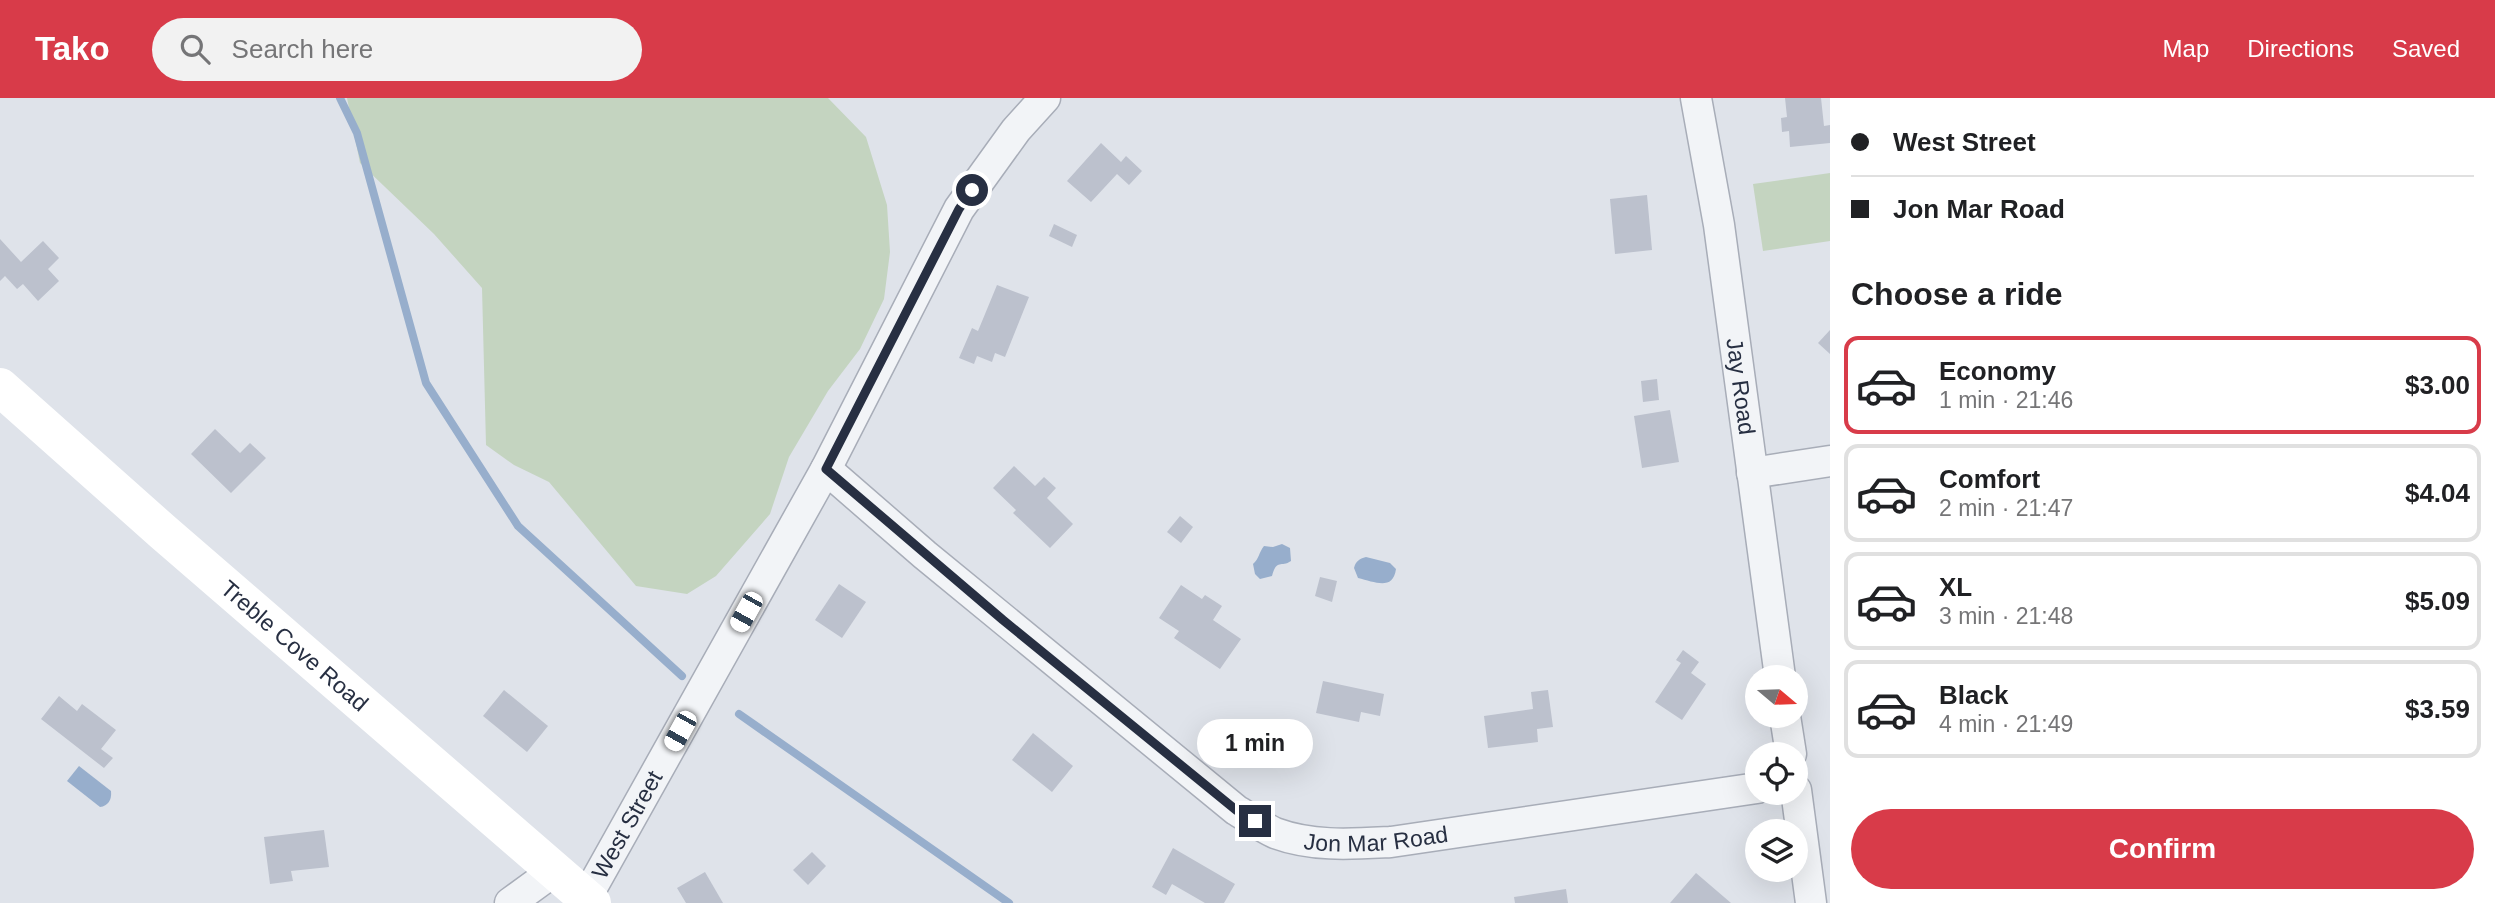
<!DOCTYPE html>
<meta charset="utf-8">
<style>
body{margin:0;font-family:Arial,sans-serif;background:#f2f2f2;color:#202124;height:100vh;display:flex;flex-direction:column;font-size:26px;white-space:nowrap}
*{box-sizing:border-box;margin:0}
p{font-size:23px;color:#757577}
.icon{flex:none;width:38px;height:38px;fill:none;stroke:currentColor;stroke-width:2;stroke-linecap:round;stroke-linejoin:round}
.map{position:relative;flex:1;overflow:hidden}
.drawer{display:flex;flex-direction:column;background:#fff;width:665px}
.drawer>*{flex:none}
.top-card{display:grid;align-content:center;height:154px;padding:0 21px;background:#fff}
.needle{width:46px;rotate:109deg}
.controls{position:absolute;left:1745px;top:567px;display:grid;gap:14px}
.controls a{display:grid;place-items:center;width:63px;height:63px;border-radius:50%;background:#fff;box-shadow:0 7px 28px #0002;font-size:35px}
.end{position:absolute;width:32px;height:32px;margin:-16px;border:9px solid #272f42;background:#fff;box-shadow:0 0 0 4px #fff}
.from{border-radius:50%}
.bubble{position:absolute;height:49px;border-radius:24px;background:#fff;box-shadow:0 7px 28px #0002;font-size:23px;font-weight:700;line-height:49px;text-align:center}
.car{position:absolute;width:21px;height:42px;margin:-21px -10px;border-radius:9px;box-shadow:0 0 5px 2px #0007;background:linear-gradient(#fff 24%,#345 0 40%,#fff 0 76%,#345 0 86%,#fff 0)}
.top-card b{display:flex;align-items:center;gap:24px;height:66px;font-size:26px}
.top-card b+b{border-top:2px solid #e0e0e0}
.top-card i{width:18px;height:18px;background:#202124}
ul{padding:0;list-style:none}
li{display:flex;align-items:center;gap:21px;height:98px;margin:0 14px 10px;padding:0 7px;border:4px solid #e0e0e0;border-radius:14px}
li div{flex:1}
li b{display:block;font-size:26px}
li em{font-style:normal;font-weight:700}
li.current{border-color:#d83b49}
li>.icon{width:63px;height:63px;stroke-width:1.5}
h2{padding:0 21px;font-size:32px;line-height:84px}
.primary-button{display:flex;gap:14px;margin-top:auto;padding:14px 21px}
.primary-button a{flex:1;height:80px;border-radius:42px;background:#d83b49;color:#fff;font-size:28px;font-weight:700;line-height:80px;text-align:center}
header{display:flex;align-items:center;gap:42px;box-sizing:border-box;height:98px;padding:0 35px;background:#d83b49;color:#fff}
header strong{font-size:33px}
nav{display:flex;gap:38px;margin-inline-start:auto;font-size:24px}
.search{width:490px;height:63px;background:#f2f2f2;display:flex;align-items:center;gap:18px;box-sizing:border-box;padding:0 24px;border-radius:38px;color:#757577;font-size:26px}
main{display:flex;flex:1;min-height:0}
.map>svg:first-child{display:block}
</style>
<header>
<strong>Tako</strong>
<div class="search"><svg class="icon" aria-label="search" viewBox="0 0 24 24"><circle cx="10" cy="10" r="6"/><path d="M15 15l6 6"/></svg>Search here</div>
<nav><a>Map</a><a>Directions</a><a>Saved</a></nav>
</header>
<main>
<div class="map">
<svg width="1830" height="805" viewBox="0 0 1830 805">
<rect width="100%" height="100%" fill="#dfe3ea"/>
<g fill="#c4d4c0">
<polygon points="347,0 828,0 866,39 887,107 890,154 884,201 860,251 828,293 789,359 770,416 716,478 687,496 636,488 549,384 514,367 486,347 482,190 434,136 360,65"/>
<polygon points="1830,75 1830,143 1763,153 1753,86"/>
</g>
<g fill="#97aecc">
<path d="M 1282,446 L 1290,450 L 1291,463 C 1281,470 1277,460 1272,478 L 1260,481 L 1255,476 L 1253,466 C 1259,461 1259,454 1264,448 L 1273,449 Z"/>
<path d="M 1366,459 L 1390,465 L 1396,471 C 1393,493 1375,484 1358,480 L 1354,470 C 1356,463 1359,461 1366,459 Z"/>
<path d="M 79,668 L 111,693 C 112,702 108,708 100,709 L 67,683 Z"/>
</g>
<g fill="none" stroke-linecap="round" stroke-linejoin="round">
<g stroke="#97aecc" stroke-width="8">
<polyline points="340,0 357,35 426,285 518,428 682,578"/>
<polyline points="739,616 1009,805"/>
</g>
</g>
<g fill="#bcc1cd">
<polygon points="1785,0 1821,0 1824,28 1830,27 1830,45 1790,49 1789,33 1782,34 1781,20 1787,19"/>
<polygon points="1101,45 1121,64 1126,58 1142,73 1129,87 1117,76 1091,104 1067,83"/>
<polygon points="1647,97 1652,152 1615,156 1610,101"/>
<polygon points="1054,126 1077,137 1072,149 1049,138"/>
<polygon points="0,141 21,164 43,143 59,160 48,171 59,183 38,203 23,186 17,191 5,178 0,183"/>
<polygon points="997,187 1029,199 1005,259 995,255 992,264 977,258 974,266 959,260 972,230 978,233"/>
<polygon points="1830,232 1830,256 1818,245"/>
<polygon points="1657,281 1659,302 1643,304 1641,283"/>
<polygon points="1670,312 1679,364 1642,370 1634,318"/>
<polygon points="215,331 240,355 250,345 266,360 231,395 191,356"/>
<polygon points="1014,368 1035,388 1044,379 1056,390 1047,400 1073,426 1050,450 1013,415 1016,412 993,390"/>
<polygon points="1180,418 1193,429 1181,445 1167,434"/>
<polygon points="1320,479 1337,483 1332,504 1315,498"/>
<polygon points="839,486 866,504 842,540 815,522"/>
<polygon points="1181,487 1202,501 1205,497 1222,508 1213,522 1241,541 1220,571 1174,540 1179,533 1159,520"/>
<polygon points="1683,552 1699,564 1691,575 1706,586 1682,622 1655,604 1681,565 1676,562"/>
<polygon points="1323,583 1384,596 1380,618 1361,614 1359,624 1316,615"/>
<polygon points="504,592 548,628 527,654 483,618"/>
<polygon points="1548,592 1553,629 1537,631 1538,644 1488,650 1484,618 1533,611 1531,594"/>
<polygon points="59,598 77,613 82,606 116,632 101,651 113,660 104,670 41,621"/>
<polygon points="1033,635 1073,668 1052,694 1012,662"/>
<polygon points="324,732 329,769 291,773 293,783 270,786 264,739"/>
<polygon points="1173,750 1235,786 1224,805 1205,805 1172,786 1166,797 1152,789"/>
<polygon points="812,754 826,768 808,787 793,772"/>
<polygon points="705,774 723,805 686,805 677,790"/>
<polygon points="1696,775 1731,805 1670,805"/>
<polygon points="1566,791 1568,805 1515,805 1514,799"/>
</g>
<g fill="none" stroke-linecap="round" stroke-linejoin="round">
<defs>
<g id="street">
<path id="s1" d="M 1696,0 L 1719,127 L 1780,579"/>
<path id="s2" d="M 826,371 L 925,457 L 1236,712 C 1249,720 1262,729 1275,735 C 1313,749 1352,746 1391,744 L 1757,690"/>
<polyline points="1752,375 1830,363"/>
<polyline points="1785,618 1791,656"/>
<polyline points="1796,692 1811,805"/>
<path id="s3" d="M 586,800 L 826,371 L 959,111 L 1016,32 L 1045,0"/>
<polyline points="510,805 554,773"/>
</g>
</defs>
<use href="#street" stroke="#a8adb8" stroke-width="33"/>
<use href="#street" stroke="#f2f4f7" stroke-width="30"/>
<path stroke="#fff" stroke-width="38" id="s4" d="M 0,289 L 163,434 L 592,805"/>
</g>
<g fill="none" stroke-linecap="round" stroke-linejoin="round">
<polyline stroke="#272f42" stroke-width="9" points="972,92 959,111 826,371 1003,522 1236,712 1255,723"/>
</g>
<g text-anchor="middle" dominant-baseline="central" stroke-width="7" stroke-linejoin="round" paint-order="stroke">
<g font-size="23" fill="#272f42" stroke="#eff2f7">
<text stroke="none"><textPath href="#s1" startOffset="292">Jay Road</textPath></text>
<text stroke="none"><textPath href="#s4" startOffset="392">Treble Cove Road</textPath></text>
<text stroke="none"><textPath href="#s3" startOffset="84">West Street</textPath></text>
<text stroke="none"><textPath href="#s2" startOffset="681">Jon Mar Road</textPath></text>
</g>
</g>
</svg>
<div class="controls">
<a><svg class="needle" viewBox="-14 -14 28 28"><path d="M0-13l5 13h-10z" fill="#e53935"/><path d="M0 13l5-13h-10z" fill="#757577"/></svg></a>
<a><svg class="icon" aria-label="locate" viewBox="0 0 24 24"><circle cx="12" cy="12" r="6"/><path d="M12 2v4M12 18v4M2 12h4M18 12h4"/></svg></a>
<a><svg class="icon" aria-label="layers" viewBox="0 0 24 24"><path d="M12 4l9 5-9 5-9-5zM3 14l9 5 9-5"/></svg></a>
</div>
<i class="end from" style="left:972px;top:92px"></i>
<i class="end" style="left:1255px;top:723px"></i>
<div class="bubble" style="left:1197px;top:621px;width:116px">1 min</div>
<i class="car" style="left:746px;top:514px;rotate:209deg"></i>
<i class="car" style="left:680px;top:633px;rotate:209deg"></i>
</div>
<section class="drawer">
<div class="top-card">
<b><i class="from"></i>West Street</b>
<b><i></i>Jon Mar Road</b>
</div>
<h2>Choose a ride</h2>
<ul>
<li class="current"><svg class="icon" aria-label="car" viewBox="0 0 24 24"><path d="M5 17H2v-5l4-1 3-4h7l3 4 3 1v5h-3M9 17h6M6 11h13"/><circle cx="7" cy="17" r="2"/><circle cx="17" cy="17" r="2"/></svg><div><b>Economy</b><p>1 min · 21:46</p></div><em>$3.00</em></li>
<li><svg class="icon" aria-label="car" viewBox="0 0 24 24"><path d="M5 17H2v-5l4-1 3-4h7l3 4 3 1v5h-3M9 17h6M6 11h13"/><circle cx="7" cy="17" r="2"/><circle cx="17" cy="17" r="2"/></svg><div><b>Comfort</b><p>2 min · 21:47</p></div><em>$4.04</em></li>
<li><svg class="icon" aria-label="car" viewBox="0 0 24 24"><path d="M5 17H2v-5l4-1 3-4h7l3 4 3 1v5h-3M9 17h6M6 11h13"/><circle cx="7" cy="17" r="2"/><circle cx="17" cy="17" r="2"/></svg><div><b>XL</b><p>3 min · 21:48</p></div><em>$5.09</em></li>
<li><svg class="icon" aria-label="car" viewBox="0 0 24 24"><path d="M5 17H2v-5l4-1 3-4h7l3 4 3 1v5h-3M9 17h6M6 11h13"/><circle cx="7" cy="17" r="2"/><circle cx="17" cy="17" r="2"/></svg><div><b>Black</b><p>4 min · 21:49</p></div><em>$3.59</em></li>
</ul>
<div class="primary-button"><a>Confirm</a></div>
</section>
</main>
